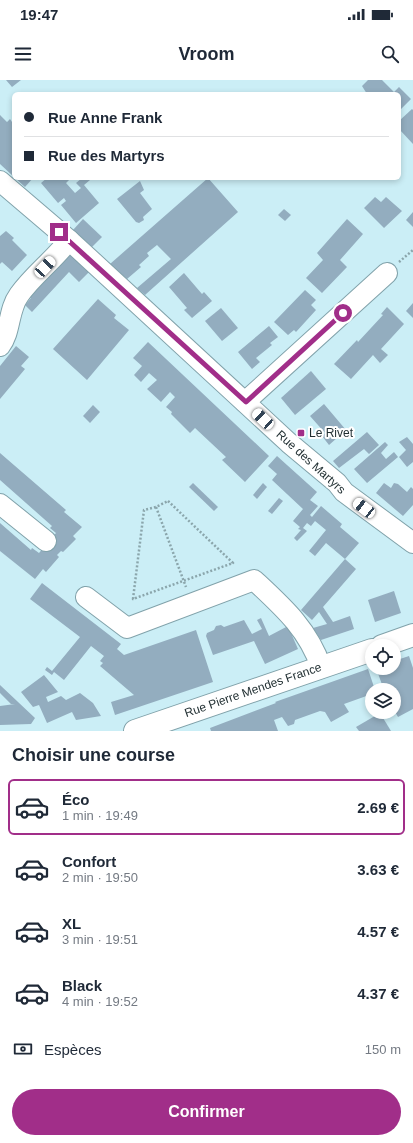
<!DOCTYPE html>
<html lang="fr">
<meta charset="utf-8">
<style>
body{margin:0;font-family:Arial,sans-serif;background:#f6f6f7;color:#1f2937;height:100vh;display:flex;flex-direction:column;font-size:15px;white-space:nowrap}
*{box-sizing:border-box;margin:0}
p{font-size:13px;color:#747a83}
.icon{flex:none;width:22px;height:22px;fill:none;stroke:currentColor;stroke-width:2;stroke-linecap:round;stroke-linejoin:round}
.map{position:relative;height:651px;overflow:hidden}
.details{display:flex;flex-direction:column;background:#fff;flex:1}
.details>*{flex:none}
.guide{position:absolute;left:12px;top:12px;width:389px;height:88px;border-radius:6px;box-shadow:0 2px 6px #0003;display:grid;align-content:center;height:88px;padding:0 12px;background:#fff}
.fabs{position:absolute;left:365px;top:559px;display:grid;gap:8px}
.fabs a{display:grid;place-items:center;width:36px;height:36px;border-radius:50%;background:#fff;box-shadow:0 2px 6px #0003;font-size:20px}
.end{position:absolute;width:18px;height:18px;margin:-9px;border:5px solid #a12e89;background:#fff;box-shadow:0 0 0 2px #fff}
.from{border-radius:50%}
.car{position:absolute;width:12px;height:24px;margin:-12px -6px;border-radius:5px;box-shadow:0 0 3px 1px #0007;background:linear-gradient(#fff 24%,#345 0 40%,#fff 0 76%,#345 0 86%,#fff 0)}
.guide b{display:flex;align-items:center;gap:14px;height:38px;font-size:15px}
.guide b+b{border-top:1px solid #e0e1e3}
.guide i{width:10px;height:10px;background:#1f2937}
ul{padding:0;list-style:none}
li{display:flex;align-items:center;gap:12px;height:56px;margin:0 8px 6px;padding:0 4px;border:2px solid transparent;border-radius:6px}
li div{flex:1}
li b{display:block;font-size:15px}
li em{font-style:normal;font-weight:700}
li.current{border-color:#a12e89}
li>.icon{width:36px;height:36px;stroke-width:1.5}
h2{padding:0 12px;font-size:18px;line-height:48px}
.pay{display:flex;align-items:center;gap:10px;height:44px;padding:0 12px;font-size:15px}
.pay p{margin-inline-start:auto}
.action{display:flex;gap:8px;margin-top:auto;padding:8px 12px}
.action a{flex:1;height:46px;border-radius:24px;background:#a12e89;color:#fff;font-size:16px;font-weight:700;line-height:46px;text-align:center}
.status{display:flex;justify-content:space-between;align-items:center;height:28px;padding:0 20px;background:#fff;direction:ltr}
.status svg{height:11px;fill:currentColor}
header{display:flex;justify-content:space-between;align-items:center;height:52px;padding:0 12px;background:#fff;font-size:18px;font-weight:700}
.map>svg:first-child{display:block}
</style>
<div class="status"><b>19:47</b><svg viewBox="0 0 49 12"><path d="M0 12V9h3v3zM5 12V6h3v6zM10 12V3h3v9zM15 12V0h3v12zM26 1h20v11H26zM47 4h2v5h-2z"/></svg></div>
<header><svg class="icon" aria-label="menu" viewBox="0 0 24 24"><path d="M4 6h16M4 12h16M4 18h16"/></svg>Vroom<svg class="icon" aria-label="search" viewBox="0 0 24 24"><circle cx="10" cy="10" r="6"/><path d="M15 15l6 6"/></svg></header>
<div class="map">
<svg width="413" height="651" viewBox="0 0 413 651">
<rect width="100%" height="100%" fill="#cbeef6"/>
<g fill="#93adbf">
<polygon points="6,0 21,0 12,7"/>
<polygon points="368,0 382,0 394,12 399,7 411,19 399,31 399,14 367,14 362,6"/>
<polygon points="412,29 413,30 413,64 399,49 399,41"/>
<polygon points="0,35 7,42 10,39 14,45 14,97 0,84"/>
<polygon points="15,98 33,98 25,107"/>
<polygon points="47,98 71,98 66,103 75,113 81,108 76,103 82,98 88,98 90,100 84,105 99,123 76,143 61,125 66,121 64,118 58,123 41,103"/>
<polygon points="208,98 238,132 145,215 137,208 171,179 157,165 147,173 149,176 139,185 141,187 127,199 110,184"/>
<polygon points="140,101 144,110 140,113 152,129 143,137 144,140 139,143 136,142 117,119"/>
<polygon points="375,117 381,122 386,117 402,131 384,148 364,128"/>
<polygon points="284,129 291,135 285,141 278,135"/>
<polygon points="413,132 413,147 406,140"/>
<polygon points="83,139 102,157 92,167 73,150"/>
<polygon points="347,139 363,154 340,180 347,187 322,213 306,198 323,180 317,173"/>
<polygon points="6,151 14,158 12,160 27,175 12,191 2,182 0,184 0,156"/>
<polygon points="67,172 89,192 79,202 69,192 32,232 25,225 31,218 27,215"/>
<polygon points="184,193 202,214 204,212 212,221 192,238 184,230 187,228 169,207"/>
<polygon points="305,210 316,220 311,225 316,230 296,252 294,250 288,255 274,242"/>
<polygon points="98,219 116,235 114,238 129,250 87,300 53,269"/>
<polygon points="413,223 413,238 406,231"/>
<polygon points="387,227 404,244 381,269 388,275 380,283 373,275 351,299 334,284 357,260 358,262 383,235 381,234"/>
<polygon points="221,228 238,248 222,261 205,241"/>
<polygon points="269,246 278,257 270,263 272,265 256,278 260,282 252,289 238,272"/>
<polygon points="148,262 269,376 245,402 222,380 226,377 195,348 190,353 171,334 172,332 166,327 175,317 170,312 161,322 147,309 157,300 149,293 141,302 134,295 142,286 133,278"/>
<polygon points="16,266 29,277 21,286 25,289 0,319 0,286"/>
<polygon points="311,291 326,309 295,335 281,318"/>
<polygon points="324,324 346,350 329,365 322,356 325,353 310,336"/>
<polygon points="93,325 100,332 90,343 83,336"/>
<polygon points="367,352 379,365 369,374 364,369 339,388 333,381"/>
<polygon points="407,357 413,364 413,382 407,387 399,377 406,370 399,362"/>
<polygon points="385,362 388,365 381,373 386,379 394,372 398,377 367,403 354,389"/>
<polygon points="0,373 66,430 64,432 82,447 73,456 76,459 63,472 61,471 57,475 59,477 46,492 43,489 35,499 0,471 0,443 31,470 32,468 39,473 56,453 50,448 52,446 0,400"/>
<polygon points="277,376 317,412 310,420 318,426 310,435 312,437 321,426 342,444 340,447 359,463 345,479 326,463 315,476 309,471 326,450 315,441 311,446 307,443 303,448 307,451 297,461 294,458 301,450 298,449 300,447 293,441 303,429 272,400 277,394 268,386"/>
<polygon points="193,403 218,427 214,431 189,407"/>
<polygon points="263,403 267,407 257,419 253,415"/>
<polygon points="384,403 391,408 394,403 398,404 407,412 411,407 413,409 413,425 403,436 376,413"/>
<polygon points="279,418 283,421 272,434 268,431"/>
<polygon points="345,479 356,489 323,527 333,542 350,536 354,549 321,560 313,548 327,544 319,532 312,540 301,530"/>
<polygon points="42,503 121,564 117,569 124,575 196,550 213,602 115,635 111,622 134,615 100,586 103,583 100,581 104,576 91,566 64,600 54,592 52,595 45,590 47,587 52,591 80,557 30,519"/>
<polygon points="394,511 401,533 375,542 368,520"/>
<polygon points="261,538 269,556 288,546 298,569 265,584 254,561 213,575 206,556 207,553 214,550 216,546 221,545 224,547 244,540 252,554 262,549 257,540"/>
<polygon points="409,576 413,588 413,629 398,637 394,630 394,610 384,610 376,588 394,588 394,581"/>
<polygon points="368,589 375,610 372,610 372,614 344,624 349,632 331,642 325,632 320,631 295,640 294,644 288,646 282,637 274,640 278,651 211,651 210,648 276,623 275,622"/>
<polygon points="44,595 58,612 46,617 48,622 61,616 66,620 80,613 93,623 101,636 76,640 72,632 47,643 39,625 33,627 21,612"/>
<polygon points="0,605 35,638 31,644 0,645 0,626 15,624 11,624 0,613"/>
<polygon points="380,633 391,651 359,651 356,647"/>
</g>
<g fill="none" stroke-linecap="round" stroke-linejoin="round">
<defs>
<g id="minor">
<polyline points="0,101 69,160 289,363 337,403 344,412 413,463"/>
<path d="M 0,266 C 11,252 8,230 19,215 C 33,195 54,180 69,160"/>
<polyline points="245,322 387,193"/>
<polyline points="0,424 46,461"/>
<path d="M 86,517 L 127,548 L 254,500 C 283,527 308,549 321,587"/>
</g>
<g id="major">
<polyline points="382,566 413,555"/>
<polyline points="135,651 372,570"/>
</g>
</defs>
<use href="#minor" stroke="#81a2aa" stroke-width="22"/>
<use href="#major" stroke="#81a2aa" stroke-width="24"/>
<g stroke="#8ba6ac" stroke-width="2.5" stroke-dasharray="2 2" stroke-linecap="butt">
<polyline points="399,182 413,170"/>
<polygon points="168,421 233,483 133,519 144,430 156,427"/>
<polyline points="156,427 186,507"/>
</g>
<use href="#minor" stroke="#fff" stroke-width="20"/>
<use href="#major" stroke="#fff" stroke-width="22"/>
</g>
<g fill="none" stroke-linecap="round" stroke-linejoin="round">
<polyline stroke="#a12e89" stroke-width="5" points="59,152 246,322 343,233"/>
</g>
<rect fill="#a12e89" stroke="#fff" stroke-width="1.5" x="297" y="349" width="8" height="8" rx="2"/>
<g text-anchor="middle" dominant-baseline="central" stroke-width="4" stroke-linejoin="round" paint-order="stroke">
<g font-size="12" fill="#1f2d30" stroke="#fff" text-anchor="start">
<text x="309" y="353">Le Rivet</text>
</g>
<g font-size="12" fill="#1f2d30" stroke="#fff">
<text transform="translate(311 382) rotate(42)">Rue des Martyrs</text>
<text transform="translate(253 610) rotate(-19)">Rue Pierre Mendes France</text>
</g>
</g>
</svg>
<div class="fabs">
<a><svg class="icon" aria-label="locate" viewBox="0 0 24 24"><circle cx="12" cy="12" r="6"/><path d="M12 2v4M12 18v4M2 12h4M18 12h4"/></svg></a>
<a><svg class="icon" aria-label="layers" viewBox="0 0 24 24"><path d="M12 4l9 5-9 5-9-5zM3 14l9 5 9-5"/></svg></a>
</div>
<i class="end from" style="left:343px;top:233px"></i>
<i class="end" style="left:59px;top:152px"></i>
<i class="car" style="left:45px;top:187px;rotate:43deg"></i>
<i class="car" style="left:263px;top:339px;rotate:313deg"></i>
<i class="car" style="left:364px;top:428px;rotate:308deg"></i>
<div class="guide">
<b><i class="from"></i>Rue Anne Frank</b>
<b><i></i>Rue des Martyrs</b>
</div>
</div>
<section class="details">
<h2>Choisir une course</h2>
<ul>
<li class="current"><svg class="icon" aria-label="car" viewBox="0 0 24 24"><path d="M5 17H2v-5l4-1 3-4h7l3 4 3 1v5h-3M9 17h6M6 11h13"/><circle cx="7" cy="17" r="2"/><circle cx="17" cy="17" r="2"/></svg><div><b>Éco</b><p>1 min · 19:49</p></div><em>2.69 €</em></li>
<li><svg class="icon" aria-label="car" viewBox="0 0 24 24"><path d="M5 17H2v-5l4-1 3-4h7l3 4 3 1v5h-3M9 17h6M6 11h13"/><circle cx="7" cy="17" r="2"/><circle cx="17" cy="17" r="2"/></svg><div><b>Confort</b><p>2 min · 19:50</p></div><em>3.63 €</em></li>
<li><svg class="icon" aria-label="car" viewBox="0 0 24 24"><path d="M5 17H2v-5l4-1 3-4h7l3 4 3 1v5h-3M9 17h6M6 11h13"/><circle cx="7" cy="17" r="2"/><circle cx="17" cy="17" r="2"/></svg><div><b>XL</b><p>3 min · 19:51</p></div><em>4.57 €</em></li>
<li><svg class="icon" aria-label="car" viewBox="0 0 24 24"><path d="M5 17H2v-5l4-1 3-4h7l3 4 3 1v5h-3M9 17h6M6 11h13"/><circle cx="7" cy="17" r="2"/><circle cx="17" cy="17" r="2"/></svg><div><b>Black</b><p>4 min · 19:52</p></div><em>4.37 €</em></li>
</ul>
<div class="pay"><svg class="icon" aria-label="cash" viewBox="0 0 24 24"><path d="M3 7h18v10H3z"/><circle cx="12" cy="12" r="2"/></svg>Espèces<p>150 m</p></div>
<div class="action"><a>Confirmer</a></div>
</section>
